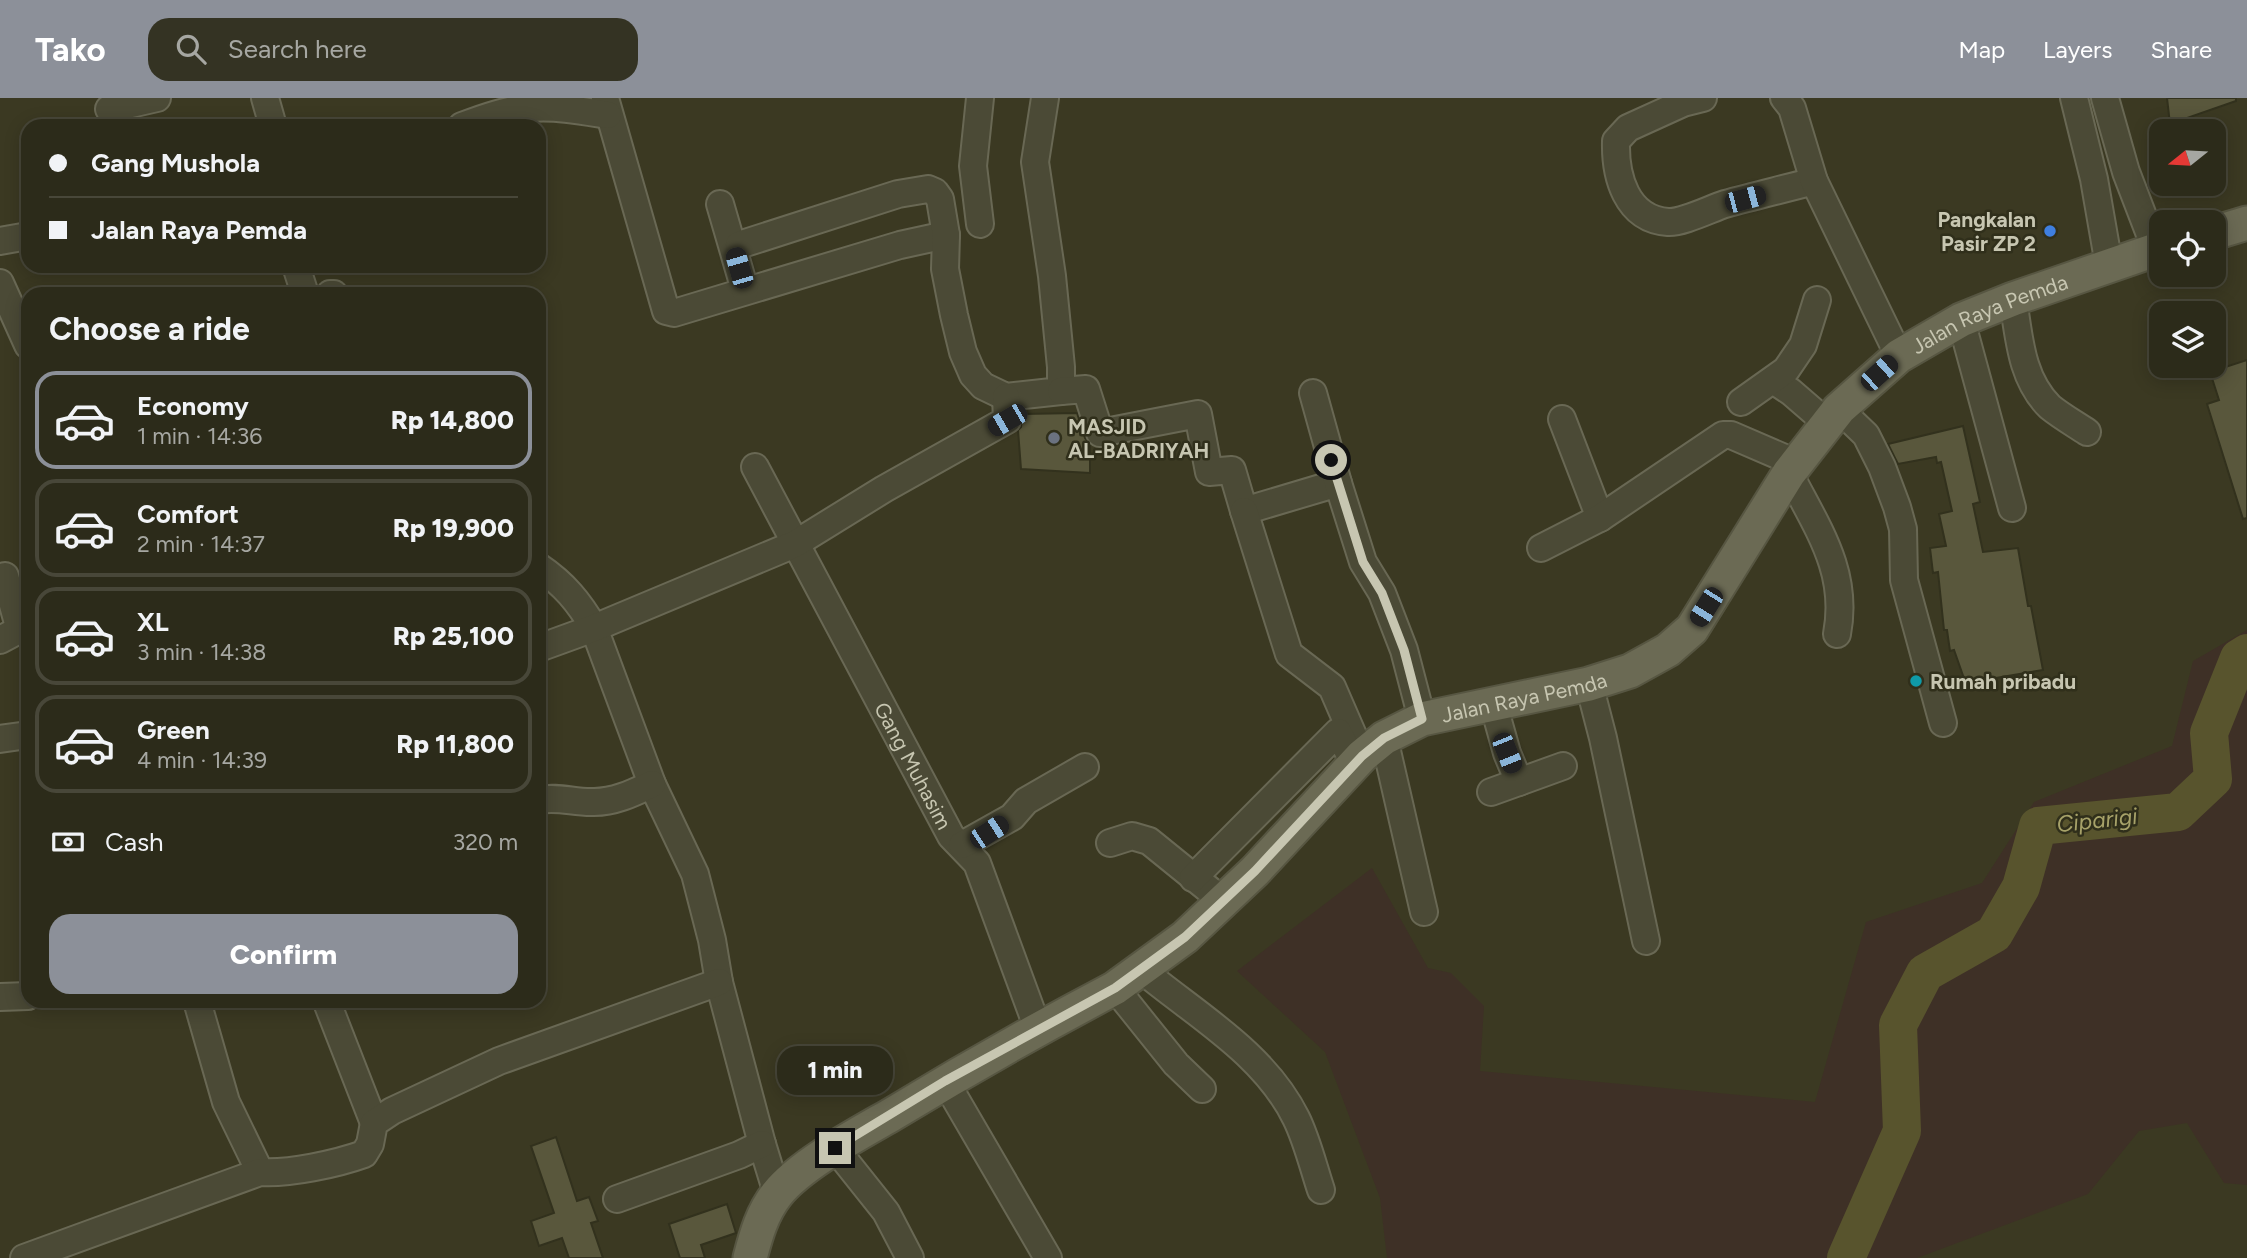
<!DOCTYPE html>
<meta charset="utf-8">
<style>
body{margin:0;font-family:Figtree,sans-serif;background:#343323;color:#f1f3f6;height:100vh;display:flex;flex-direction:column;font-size:26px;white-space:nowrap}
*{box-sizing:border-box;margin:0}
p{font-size:23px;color:#a6a7a2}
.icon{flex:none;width:38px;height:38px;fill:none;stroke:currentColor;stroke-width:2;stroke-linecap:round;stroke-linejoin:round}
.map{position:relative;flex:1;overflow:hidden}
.panel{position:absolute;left:21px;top:189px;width:525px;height:721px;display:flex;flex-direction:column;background:#2c2b1a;border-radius:21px;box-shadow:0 4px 18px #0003,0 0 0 2px #484739}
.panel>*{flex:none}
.guide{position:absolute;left:21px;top:21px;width:525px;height:154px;border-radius:21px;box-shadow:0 4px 18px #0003,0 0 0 2px #484739;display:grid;align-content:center;height:154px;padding:0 28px;background:#2c2b1a}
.needle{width:46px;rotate:252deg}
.controls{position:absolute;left:2149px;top:21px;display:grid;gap:14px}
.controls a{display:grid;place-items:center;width:77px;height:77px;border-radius:14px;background:#2c2b1a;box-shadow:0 4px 18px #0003,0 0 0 2px #484739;font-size:35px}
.end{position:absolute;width:32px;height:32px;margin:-16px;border:9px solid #c7c6b1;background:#111;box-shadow:0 0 0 4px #111}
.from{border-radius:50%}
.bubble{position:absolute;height:49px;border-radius:21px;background:#2c2b1a;box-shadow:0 4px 18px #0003,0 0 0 2px #484739;font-size:23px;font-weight:800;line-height:49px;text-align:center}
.car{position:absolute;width:21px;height:42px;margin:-21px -10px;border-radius:9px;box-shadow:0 0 5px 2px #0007;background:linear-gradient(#222 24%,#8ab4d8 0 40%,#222 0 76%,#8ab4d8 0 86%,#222 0)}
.guide b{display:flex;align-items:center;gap:24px;height:66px;font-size:26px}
.guide b+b{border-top:2px solid #484739}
.guide i{width:18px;height:18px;background:#f1f3f6}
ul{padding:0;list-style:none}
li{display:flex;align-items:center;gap:21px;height:98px;margin:0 14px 10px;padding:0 14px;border:4px solid #484739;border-radius:21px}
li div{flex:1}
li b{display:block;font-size:26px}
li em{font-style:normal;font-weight:800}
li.active{border-color:#8c9099}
li>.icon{width:63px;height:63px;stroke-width:1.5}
h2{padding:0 28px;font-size:32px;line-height:84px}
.pay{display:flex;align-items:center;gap:18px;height:77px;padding:0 28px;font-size:26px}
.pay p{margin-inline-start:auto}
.primary-button{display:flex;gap:14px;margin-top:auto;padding:14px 28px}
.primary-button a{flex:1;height:80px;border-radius:21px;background:#8c9099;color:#fff;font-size:28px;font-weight:800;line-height:80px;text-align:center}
header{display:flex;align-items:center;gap:42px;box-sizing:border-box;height:98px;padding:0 35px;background:#8c9099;color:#fff}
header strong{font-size:33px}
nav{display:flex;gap:38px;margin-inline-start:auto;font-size:24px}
.search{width:490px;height:63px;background:#343323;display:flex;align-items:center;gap:18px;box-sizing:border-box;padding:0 24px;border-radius:21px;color:#a6a7a2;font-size:26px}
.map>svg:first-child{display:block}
</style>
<header>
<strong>Tako</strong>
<div class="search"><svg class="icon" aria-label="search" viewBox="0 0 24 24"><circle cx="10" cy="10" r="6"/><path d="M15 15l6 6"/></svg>Search here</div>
<nav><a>Map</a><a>Layers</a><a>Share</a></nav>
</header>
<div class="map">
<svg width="2247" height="1160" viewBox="0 0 2247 1160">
<rect width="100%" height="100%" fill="#3b3922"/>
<polygon fill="#3e3026" points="2247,532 2247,1087 2224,1085 2187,1025 2139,1033 2088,1096 1917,1160 1387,1160 1380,1100 1325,954 1237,873 1372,770 1428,870 1451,875 1484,908 1480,973 1815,1004 1866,824 1982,785 2034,704 2172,648 2193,563"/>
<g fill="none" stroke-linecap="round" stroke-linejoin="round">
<polyline stroke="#58542d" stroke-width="38" points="1846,1160 1902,1033 1898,927 1925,875 1994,836 2021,789 2038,728 2178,714 2213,681 2209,635 2239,560 2247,555"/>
</g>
<g fill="#59573c" stroke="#32311d" stroke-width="2">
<polygon points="2167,0 2236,0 2236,3 2170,26"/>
<polygon points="2247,262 2247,420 2243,421 2207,306 2219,302 2210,274"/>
<polygon points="1077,315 1085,340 1090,347 1090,375 1021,371 1018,332 1021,329 1022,316"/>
<polygon points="1963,328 1980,404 1973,406 1983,454 2018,450 2028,508 2031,508 2043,572 1990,581 1967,589 1954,552 1950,553 1947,532 1944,532 1938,474 1933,475 1930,450 1946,448 1939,416 1952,413 1941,364 1937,365 1936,359 1898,366 1888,346"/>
<polygon points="556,1039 577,1103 589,1099 598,1123 591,1125 603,1160 569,1160 562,1140 539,1148 531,1123 554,1115 531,1048"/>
<polygon points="727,1106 736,1135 701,1147 705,1160 680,1160 669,1126"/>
</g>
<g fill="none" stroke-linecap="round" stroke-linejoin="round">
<defs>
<g id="minor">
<polyline points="265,0 273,28"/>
<polyline points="605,0 666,213 674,215 900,147 946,137"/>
<path d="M 1703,0 L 1683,5 L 1628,30 L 1616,43 C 1615,78 1626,121 1668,124 C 1682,125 1710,111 1725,106 C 1754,98 1784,91 1814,83"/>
<polyline points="1784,0 1792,10 1814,83 1899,258"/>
<polyline points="2074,0 2094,81 2109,167"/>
<polyline points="2105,0 2126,74 2156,152"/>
<polyline points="109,11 157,0"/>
<path d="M 462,28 C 483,20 508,11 531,10 C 557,8 583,13 608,17"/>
<polyline points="720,106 745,192"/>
<polyline points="980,126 973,68 980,0"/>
<polyline points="0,143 28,138"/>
<polyline points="739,147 898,96 928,91 935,94 940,101 946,137 945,171 954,217 963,254 973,277 983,288 1006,299 1061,293 1061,269 1052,178 1035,64 1045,0"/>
<polyline points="296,168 305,196"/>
<polyline points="0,185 28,247"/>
<polyline points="330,196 334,196"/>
<path d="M 2013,201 C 2019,239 2021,281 2050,309 C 2061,318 2075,326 2087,334"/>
<polyline points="1961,222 2012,410"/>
<polyline points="1773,282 1791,294 1828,326"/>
<polyline points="1061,293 1086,291 1100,335 1198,316 1209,374 1232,372 1244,413 1338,385"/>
<polyline points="1313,295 1338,385 1363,464 1382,495 1404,552 1422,621"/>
<polyline points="1741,304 1786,272 1803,247 1817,202"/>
<polyline points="1839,311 1866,337 1882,369 1897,409 1903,431 1904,482 1943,625"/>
<polyline points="1562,321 1600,420"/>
<path id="s1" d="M 755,369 L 951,738 L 977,765 L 1038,931"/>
<path d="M 1789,375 C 1817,430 1849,473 1837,536"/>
<polyline points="1244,413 1289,556 1332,589 1362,658"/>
<polyline points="1541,450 1600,420 1723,337 1731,337 1796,365"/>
<path d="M 539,469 C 564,486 579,504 594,530 L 652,686 L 695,776 L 712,842 L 719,884 L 762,1046 L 777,1095"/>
<polyline points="0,542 15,534 18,525 5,478"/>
<polyline points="539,550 594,530 795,446 884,391 1007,322 1006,299"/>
<polyline points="1589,586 1603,640 1646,843"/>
<polyline points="1493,605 1507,655 1519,684"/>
<polyline points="1384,640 1424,814"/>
<polyline points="0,641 28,637"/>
<polyline points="1491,694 1563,668"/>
<path d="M 539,702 C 558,698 575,705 594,704 C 615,704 633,695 652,686"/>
<polyline points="1110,745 1132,738 1149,743 1223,803"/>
<polyline points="962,747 1012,719 1026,703 1085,669"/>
<polyline points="1193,780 1338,634 1351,659"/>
<path d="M 1142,872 C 1196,917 1264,955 1296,1020 C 1307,1042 1313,1068 1321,1092"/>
<polyline points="1115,890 1176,966 1202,991"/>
<polyline points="0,899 28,898"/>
<polyline points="197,903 226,1004 260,1074"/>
<polyline points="328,907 374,1025"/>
<polyline points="945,983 1048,1160"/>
<polyline points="835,1050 886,1114 910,1160"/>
<polyline points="617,1101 739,1057 762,1046"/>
<path d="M 24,1160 L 260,1074 C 289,1076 336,1066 364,1056 L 370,1046 L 374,1025 L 392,1013 L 499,963 L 719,884"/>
</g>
<g id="major">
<polyline points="2214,135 2247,125"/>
<path id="s2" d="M 750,1160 C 756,1137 762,1115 777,1096 C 800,1067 858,1036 891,1017 C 965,972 1039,930 1115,890 L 1185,839 L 1255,773 L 1362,658 L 1384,640 L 1422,621 L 1589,586 L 1630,573 L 1668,552 L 1692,531 L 1789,375 L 1839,311 L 1899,258 L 1961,222 L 2013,201 L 2161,150"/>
</g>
</defs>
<use href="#minor" stroke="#696854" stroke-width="30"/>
<use href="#major" stroke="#575642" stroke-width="37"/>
<use href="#minor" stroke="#4b4a36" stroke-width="26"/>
<use href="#major" stroke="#6b6a54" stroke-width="33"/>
</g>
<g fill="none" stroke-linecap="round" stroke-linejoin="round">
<polyline stroke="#c7c6b1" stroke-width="9" points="835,1050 945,983 1115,890 1185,839 1255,773 1362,658 1384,640 1422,621 1404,552 1382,495 1363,464 1331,362"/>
</g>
<circle fill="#3f7fe0" stroke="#302f1b" stroke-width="2.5" cx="2050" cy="133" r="7"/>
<circle fill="#6b7280" stroke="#302f1b" stroke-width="2.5" cx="1054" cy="340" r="7"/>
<circle fill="#0f9aa8" stroke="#302f1b" stroke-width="2.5" cx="1916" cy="583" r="7"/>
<g text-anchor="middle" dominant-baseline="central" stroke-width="5" stroke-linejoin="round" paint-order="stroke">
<g font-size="21" font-weight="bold" fill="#c7c6b1" stroke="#302f1b" text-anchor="start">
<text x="2036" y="121" text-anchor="end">Pangkalan<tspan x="2036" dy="24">Pasir ZP 2</tspan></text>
<text x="1068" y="328">MASJID<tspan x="1068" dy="24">AL-BADRIYAH</tspan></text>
<text x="1930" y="583">Rumah pribadu</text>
</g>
<g font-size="21" fill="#c7c6b1" stroke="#302f1b">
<text stroke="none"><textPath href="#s2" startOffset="1612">Jalan Raya Pemda</textPath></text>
<text stroke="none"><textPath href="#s2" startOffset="982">Jalan Raya Pemda</textPath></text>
<text stroke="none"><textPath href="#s1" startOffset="338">Gang Muhasim</textPath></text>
</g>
<g font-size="23" font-style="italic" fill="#a7a269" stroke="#302f1b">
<text transform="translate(2097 722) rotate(-6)">Ciparigi</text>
</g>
</g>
</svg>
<div class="controls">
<a><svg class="needle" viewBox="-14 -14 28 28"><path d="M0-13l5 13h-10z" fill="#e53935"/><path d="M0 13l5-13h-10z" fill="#a6a7a2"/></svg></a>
<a><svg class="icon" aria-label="locate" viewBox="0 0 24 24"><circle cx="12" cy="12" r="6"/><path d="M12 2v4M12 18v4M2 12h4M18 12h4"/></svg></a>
<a><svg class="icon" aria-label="layers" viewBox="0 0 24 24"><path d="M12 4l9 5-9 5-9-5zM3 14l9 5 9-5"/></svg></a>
</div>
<i class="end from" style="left:1331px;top:362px"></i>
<i class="end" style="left:835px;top:1050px"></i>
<div class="bubble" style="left:777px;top:948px;width:116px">1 min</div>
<i class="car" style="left:1745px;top:101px;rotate:75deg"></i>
<i class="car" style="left:739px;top:170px;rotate:344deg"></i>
<i class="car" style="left:1879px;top:275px;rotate:48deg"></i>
<i class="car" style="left:1007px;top:322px;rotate:240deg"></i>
<i class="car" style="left:1706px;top:509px;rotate:212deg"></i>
<i class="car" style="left:1507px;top:655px;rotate:158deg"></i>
<i class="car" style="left:989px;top:734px;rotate:57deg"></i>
<div class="guide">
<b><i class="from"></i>Gang Mushola</b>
<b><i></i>Jalan Raya Pemda</b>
</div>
<section class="panel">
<h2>Choose a ride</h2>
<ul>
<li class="active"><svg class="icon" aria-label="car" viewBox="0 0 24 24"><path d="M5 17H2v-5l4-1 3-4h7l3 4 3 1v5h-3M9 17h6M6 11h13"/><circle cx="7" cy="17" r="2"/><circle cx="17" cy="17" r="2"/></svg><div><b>Economy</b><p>1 min · 14:36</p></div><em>Rp 14,800</em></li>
<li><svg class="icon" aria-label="car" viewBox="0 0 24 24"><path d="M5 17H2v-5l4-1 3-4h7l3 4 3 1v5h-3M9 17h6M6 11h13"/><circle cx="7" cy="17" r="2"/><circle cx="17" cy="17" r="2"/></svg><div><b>Comfort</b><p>2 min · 14:37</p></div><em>Rp 19,900</em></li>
<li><svg class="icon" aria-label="car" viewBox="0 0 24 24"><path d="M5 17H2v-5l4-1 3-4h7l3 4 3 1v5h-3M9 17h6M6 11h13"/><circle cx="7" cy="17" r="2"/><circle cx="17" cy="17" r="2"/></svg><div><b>XL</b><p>3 min · 14:38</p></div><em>Rp 25,100</em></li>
<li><svg class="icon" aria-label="car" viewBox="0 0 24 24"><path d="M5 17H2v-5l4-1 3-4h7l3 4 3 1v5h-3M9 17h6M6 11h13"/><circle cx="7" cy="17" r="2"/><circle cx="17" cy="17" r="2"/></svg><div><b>Green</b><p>4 min · 14:39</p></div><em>Rp 11,800</em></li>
</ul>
<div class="pay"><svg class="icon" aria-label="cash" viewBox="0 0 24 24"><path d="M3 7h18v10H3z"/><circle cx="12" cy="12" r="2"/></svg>Cash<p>320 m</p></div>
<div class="primary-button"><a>Confirm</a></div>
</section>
</div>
